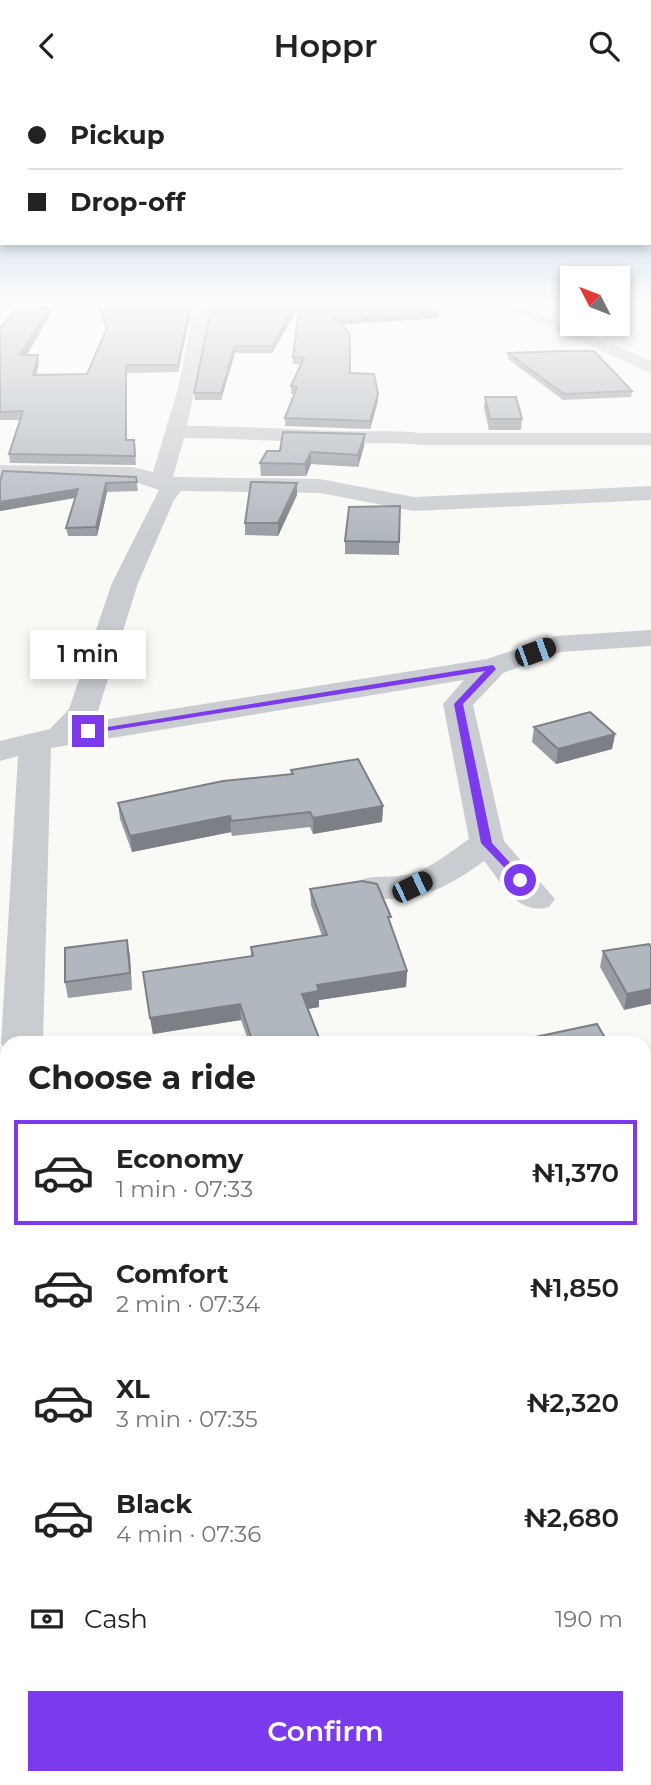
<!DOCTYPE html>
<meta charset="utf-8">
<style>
body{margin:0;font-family:Montserrat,sans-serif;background:#f6f6f6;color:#222;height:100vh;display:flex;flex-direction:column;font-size:26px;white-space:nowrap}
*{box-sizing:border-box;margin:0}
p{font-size:23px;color:#767676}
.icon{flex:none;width:38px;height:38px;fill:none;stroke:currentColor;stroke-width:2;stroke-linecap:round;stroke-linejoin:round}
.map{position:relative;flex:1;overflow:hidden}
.details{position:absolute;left:0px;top:945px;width:651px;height:749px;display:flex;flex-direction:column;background:#fff;border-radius:21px 21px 0 0;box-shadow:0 4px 10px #0003}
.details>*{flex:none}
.top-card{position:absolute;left:0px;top:0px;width:651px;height:154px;box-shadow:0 4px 10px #0003;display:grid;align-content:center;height:154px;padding:0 28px;background:#fff}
.needle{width:46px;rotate:312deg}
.fabs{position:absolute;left:560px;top:175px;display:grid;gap:14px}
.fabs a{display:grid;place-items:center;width:70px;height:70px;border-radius:0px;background:#fff;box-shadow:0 4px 10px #0003;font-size:35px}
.end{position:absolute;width:32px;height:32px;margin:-16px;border:9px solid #7c3aed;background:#fff;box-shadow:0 0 0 4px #fff}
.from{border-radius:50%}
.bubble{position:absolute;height:49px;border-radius:0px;background:#fff;box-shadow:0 4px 10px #0003;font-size:23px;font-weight:600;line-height:49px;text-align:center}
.car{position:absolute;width:21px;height:42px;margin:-21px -10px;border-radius:9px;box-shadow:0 0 5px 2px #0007;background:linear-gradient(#222 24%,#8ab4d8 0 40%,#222 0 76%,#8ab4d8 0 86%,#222 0)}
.top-card b{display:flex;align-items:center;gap:24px;height:66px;font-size:26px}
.top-card b+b{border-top:2px solid #e0e0e0}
.top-card i{width:18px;height:18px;background:#222}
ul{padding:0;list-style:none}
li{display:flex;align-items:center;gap:21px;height:105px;margin:0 14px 10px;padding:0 14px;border:4px solid transparent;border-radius:0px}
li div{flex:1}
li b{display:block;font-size:26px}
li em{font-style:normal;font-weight:600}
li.on{border-color:#7c3aed}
li>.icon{width:63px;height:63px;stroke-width:1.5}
h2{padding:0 28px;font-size:32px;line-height:84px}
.pay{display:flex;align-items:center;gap:18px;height:77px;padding:0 28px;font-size:26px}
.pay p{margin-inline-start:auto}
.button{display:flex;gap:14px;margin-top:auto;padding:14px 28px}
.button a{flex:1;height:80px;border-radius:0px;background:#7c3aed;color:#fff;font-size:28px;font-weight:600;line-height:80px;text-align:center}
header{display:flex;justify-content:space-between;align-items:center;height:91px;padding:0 28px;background:#fff;font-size:32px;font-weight:600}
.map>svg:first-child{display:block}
</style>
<header><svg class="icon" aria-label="back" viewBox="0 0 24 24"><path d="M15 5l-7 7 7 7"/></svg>Hoppr<svg class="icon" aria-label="search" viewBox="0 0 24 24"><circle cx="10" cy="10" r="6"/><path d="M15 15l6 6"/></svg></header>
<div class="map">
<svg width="651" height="1694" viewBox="0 0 651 1694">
<rect width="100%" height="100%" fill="#f9f9f6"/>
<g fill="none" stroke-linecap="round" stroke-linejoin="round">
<g fill="#c9ccd0" fill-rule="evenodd">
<path d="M 196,210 L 212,210 L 187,335 C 237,335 286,338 335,340 C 365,341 393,339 423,342 L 651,342 L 651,354 L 423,354 C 394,351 366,353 336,352 C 285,351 235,347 184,347 L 173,386 L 320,388 L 414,406 L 651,395 L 651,409 L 414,420 L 320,402 L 181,400 L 174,409 L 138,492 L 98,620 L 90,631 L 487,568 L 556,545 L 651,539 L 651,555 L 560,561 L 503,582 L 473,614 L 504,750 L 555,808 L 549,816 C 517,825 502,792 484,770 C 447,797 410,817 363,804 L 358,796 L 363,788 C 378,784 393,787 407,784 C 429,779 450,761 469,748 L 443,613 L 464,589 L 51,657 L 43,952 L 7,952 L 7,963 L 1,952 L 18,665 L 0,670 L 0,650 L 50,638 L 69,618 L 112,492 L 159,399 L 132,390 L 0,386 L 0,374 L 132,376 L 153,381 L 177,301 Z"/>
<polygon points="490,210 511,210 651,270 651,282"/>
<rect x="0" y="1270" width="7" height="52"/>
<polygon points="7,1503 7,1687 35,1687 32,1694 0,1694 0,1506"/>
</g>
</g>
<g fill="#989da4">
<polygon points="97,210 145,210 146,211 193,213 178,281 127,282 127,349 134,349 136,374 10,372 9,363 20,329 0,329 0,237 50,224 26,264 38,264 39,272 36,284 87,283 106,239"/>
<polygon points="213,210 427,210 439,221 439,227 364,232 362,229 362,232 342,234 350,243 350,282 374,283 378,303 378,310 370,338 285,335 285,327 294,303 291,303 291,295 301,274 293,273 293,266 300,213 272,262 235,262 221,309 195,309 194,302"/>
<polygon points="508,262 632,300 631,306 563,309 508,268"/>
<polygon points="485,306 522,328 521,339 489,339 484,317"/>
<polygon points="364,355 358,376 311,373 306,385 261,385 260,372 280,360"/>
<polygon points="136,386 138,400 107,401 97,445 68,445 66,437 75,407 0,420 0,391"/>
<polygon points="297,404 278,445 245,444 245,432"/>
<polygon points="400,415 399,464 345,463 345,450"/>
<polygon points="534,636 615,643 612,658 556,673 532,651"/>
<polygon points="291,679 383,715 382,731 313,743 310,736 232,745 231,741 132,761 120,728 118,712 291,683"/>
<polygon points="310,798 390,833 407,880 406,896 319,909 319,916 308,918 321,952 249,952 241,929 153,943 143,881 251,865 251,856 322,845 311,814"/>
<polygon points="127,849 132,899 68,907 65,891"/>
<polygon points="651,856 624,919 600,876 603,860"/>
</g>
<g fill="#7c8086">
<polygon points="191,210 192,210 193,213 178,281 178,274"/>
<polygon points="298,210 301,210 301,211 272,262 272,255"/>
<polygon points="49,217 50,224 22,272 20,264"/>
<polygon points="439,221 439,227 364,232 364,225"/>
<polygon points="362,226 362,232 335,234 335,227"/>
<polygon points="235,255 235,262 221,309 221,302"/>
<polygon points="38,264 39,272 34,292 33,284"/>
<polygon points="126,274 127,282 127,358 126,349"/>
<polygon points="378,303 378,310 370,338 370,330"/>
<polygon points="365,343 364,355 358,376 358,364"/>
<polygon points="311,361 311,373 306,385 305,373"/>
<polygon points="106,392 107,401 97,445 96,436"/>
<polygon points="297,392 297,404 278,445 278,432"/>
<polygon points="78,398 79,406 0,420 0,411"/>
<polygon points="615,643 612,658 556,673 558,658"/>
<polygon points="383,715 382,731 313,743 313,727"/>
<polygon points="230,725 231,741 132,761 130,745"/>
<polygon points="127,849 130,865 132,899 130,882"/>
<polygon points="407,880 406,896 319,909 319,916 302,919 302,903 317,894"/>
<polygon points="651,898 651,913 624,919 627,903"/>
<polygon points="240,913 241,929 153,943 150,927"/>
</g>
<g fill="#b1b7bf" stroke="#7c8086" stroke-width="2">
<polygon points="98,210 145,210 146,211 157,210 191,210 178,274 126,274 126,349 134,349 135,365 9,363 23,320 0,321 0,237 17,218 49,217 20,264 38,264 33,284 87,283 107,237"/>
<polygon points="213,210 298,210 272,255 235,255 221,302 194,302"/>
<polygon points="300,210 427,210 439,221 364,225 361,221 362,226 335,227 350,243 350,282 374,283 378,303 370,330 285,327 297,296 291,295 304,267 293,266"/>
<polygon points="562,260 594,260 632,300 564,303 508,262"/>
<polygon points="485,306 516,306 522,328 490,328"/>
<polygon points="283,341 365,343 358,364 311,361 305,373 260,372 267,360 280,360"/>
<polygon points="3,380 136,386 137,391 106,392 96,436 66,437 78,398 0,411 0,391"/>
<polygon points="251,391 297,392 278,432 245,432"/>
<polygon points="400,415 399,451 345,450 349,416"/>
<polygon points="590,621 615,643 558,658 534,636"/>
<polygon points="358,668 383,715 313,727 310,721 231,730 230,725 130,745 118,712 223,690 293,683 291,679"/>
<polygon points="362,790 377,793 391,826 388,826 407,880 317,894 319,900 302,903 321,952 253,952 240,913 150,927 143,881 253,865 251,856 327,844 310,798"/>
<polygon points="127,849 130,882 65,891 65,857"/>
<polygon points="649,853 651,856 651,898 627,903 603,860"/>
<polygon points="597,933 608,952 529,952 526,948"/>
</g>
<linearGradient id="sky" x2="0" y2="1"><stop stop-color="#99bddf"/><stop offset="0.47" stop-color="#fcfcfb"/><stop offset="1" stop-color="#fcfcfb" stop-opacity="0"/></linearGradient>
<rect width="651" height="447" fill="url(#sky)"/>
<polygon fill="#7c3aed" points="493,574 496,578 463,613 492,752 524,787 524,792 520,793 481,752 454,613 485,580 88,643 83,640"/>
</svg>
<div class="fabs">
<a><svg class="needle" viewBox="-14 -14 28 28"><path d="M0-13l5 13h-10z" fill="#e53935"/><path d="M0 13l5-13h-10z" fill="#767676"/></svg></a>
</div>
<i class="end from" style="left:520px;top:789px"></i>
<i class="end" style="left:88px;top:640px"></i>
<div class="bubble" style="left:30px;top:539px;width:116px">1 min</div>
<i class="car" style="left:535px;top:561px;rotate:70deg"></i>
<i class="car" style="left:412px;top:796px;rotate:64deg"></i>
<div class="top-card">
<b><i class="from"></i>Pickup</b>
<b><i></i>Drop-off</b>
</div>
<section class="details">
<h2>Choose a ride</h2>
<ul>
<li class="on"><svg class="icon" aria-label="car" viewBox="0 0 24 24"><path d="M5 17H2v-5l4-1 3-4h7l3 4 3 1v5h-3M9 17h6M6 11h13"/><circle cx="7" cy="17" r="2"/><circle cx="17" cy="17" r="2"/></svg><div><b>Economy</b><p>1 min · 07:33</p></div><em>₦1,370</em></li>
<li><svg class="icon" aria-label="car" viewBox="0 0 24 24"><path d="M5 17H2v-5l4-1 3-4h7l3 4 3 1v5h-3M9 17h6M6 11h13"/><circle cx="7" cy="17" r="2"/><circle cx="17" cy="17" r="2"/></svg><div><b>Comfort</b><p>2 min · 07:34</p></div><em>₦1,850</em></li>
<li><svg class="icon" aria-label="car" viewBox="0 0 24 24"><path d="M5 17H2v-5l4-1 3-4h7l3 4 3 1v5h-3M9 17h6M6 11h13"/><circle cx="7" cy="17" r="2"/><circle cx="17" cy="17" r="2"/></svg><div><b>XL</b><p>3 min · 07:35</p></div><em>₦2,320</em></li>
<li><svg class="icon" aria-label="car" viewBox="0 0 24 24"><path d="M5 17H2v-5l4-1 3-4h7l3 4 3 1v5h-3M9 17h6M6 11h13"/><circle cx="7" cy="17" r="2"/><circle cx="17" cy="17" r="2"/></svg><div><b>Black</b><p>4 min · 07:36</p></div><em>₦2,680</em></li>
</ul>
<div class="pay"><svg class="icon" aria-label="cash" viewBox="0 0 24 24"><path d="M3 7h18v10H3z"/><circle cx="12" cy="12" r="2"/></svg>Cash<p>190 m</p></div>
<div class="button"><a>Confirm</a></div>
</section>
</div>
